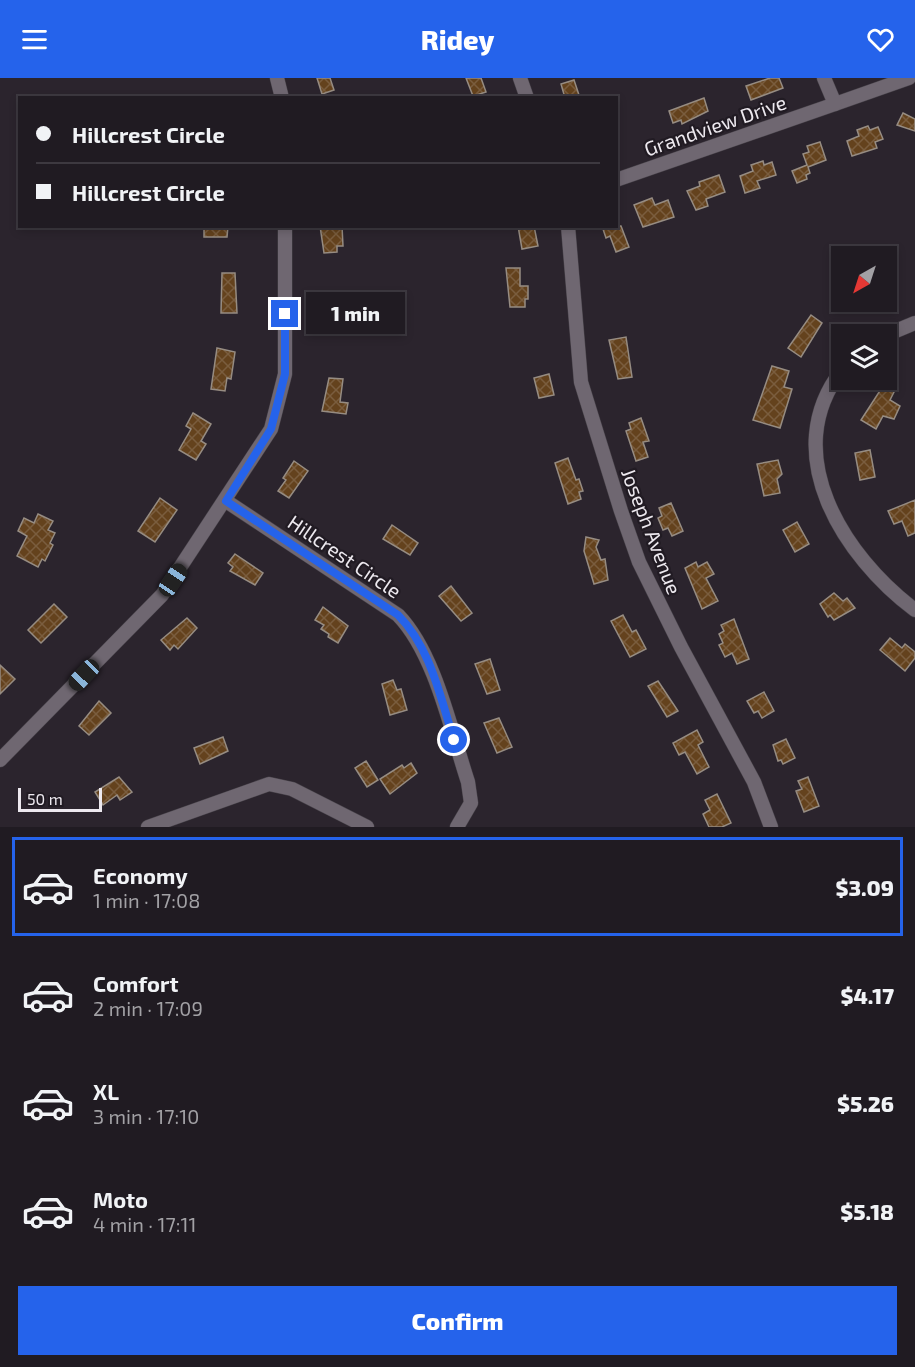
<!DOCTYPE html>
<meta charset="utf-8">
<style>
body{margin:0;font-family:"Exo 2",sans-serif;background:#2d282f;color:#f1f3f6;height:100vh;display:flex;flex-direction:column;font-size:22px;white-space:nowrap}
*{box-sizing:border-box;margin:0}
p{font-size:20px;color:#a2a1a5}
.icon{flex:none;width:33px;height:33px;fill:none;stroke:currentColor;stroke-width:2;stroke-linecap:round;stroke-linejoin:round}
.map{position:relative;height:749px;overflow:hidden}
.sheet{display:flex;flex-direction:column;background:#201b22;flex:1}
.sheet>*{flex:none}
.top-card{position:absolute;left:18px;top:18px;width:600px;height:132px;border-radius:0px;box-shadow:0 3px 9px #0003,0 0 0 2px #3d3940;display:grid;align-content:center;height:132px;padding:0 18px;background:#201b22}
.needle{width:39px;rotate:219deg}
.fabs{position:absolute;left:831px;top:168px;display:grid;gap:12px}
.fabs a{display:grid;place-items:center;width:66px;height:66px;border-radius:0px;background:#201b22;box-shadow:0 3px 9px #0003,0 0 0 2px #3d3940;font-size:30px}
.scale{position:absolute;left:18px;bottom:15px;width:84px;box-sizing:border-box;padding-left:6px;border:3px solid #ede9ef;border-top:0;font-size:16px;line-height:21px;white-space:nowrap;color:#ede9ef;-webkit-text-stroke:4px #211b23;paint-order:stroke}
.end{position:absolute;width:27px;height:27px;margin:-14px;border:8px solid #2563eb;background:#fff;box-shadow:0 0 0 3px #fff}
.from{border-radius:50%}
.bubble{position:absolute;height:42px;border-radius:0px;background:#201b22;box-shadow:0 3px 9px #0003,0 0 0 2px #3d3940;font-size:20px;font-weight:800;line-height:42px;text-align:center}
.car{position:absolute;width:18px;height:36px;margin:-18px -9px;border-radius:8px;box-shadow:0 0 4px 2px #0007;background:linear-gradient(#222 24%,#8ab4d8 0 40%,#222 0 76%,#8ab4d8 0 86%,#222 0)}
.top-card b{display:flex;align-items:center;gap:21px;height:57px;font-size:22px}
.top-card b+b{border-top:2px solid #3d3940}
.top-card i{width:15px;height:15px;background:#f1f3f6}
ul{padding:10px 0 0;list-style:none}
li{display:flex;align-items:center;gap:18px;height:99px;margin:0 12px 9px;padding:0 6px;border:3px solid transparent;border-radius:0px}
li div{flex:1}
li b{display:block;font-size:22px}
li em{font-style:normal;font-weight:800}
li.on{border-color:#2563eb}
li>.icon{width:54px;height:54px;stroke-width:1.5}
.action{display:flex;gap:12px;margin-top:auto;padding:12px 18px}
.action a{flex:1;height:69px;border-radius:0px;background:#2563eb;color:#fff;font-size:24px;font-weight:800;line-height:69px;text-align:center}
header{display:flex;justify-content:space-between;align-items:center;height:78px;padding:0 18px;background:#2563eb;color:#fff;font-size:27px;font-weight:800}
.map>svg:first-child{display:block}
</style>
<header><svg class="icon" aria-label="menu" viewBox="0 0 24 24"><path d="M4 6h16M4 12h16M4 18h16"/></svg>Ridey<svg class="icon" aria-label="heart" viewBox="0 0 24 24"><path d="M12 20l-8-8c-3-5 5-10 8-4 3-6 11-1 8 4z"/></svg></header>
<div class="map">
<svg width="915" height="749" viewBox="0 0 915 749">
<defs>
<pattern id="building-cross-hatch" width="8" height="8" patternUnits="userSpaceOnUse" patternTransform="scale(1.5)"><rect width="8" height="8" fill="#64421d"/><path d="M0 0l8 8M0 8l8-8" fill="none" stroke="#7a5d3e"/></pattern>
</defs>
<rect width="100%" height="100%" fill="#2b242d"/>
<g fill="url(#building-cross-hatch)" stroke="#968c82" stroke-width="1.5">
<polygon points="317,0 330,0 334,12 322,16"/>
<polygon points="466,0 481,0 486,14 473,18"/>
<polygon points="770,0 779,0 783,10 751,22 746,8"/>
<polygon points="574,2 580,20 565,20 561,6"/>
<polygon points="704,20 708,33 682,46 681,42 673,45 669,33"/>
<polygon points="903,35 915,41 915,53 897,47"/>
<polygon points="868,48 870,52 878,49 883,61 875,64 877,70 852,78 847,63 859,58 857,52"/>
<polygon points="820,64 826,82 808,89 810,95 806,97 807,101 797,105 792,93 807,87 803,76 809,74 807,68"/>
<polygon points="763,83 764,87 772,84 776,97 757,103 760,110 745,115 740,98 753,93 751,87"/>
<polygon points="719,97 725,114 706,121 708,128 696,132 687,113 700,108 699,104"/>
<polygon points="652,120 655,127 668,122 674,139 643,149 634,127"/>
<polygon points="204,148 228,148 227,159 204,159"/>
<polygon points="320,148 342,148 343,168 337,168 337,174 324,175"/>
<polygon points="518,148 534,148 538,168 522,171"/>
<polygon points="602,148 621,148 629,169 616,174 610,158 606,160"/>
<polygon points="506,190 520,190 520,208 528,208 528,221 525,221 525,229 510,229"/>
<polygon points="222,195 235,195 237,235 221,235"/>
<polygon points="316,222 333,222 333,251 318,251"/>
<polygon points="847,224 872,224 852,234"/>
<polygon points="811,237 822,245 801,279 788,270"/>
<polygon points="626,259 632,299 618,301 609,262"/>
<polygon points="217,270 235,274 231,301 227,300 225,313 211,311"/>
<polygon points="772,288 789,293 784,309 792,311 780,350 753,342"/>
<polygon points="549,296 554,317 539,320 534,300"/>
<polygon points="329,300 343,301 340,324 348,325 346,336 322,333"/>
<polygon points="883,308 894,314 890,322 900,328 894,341 883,338 876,351 861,342"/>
<polygon points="193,335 211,346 201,363 206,366 196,382 179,372 191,351 186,348"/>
<polygon points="641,340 649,363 643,364 648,379 636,383 626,353 631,351 629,345"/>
<polygon points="870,372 875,399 860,402 855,375"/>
<polygon points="568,380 576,402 579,401 583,413 579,414 581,421 568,426 555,385"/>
<polygon points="778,382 782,396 777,401 780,415 764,418 757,386"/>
<polygon points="294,383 308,393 289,420 278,413 286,402 283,400"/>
<polygon points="160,420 177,432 155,464 138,453"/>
<polygon points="915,422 915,455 908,458 902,443 894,446 888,433"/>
<polygon points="671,425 683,453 672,458 668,450 663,452 658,440 662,438 659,430"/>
<polygon points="38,436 53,443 48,452 55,455 50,465 53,467 45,483 42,481 38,489 17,478 27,458 18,453 24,440 34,445"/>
<polygon points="797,444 809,466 795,474 783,452"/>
<polygon points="392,447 418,465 410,477 383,461"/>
<polygon points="586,459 599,462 596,469 601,482 605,481 608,502 594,506 584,473"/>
<polygon points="235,476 263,495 255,507 230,493 233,489 228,485"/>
<polygon points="696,484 698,489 707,484 714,496 706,500 718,523 702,531 685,490"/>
<polygon points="451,508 472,535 461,543 439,518"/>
<polygon points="834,515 843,523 847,520 855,530 834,542 830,537 828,539 820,526"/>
<polygon points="54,526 67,539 41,565 28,552"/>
<polygon points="323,529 348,548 338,565 328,559 329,556 321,551 324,547 315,542"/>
<polygon points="623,537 632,554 636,552 646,571 630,579 611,543"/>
<polygon points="187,540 197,550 178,571 174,567 170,572 161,562"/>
<polygon points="734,541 749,581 737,586 732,575 725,579 719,567 723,565 719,556 724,553 721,547"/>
<polygon points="890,560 902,570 905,566 915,574 915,580 905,593 880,572"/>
<polygon points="490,581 500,612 487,616 475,586"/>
<polygon points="0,587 15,601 0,616"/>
<polygon points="393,602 397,612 401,611 407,632 390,637 382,606"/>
<polygon points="658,603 678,633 667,639 648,608"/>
<polygon points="764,614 774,633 762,640 758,633 754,635 747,623"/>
<polygon points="99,623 111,635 89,657 79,648"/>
<polygon points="499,640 512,669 497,675 484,645"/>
<polygon points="697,652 703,664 698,667 709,689 697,696 685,674 679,677 673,665"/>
<polygon points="223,659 228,673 200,686 194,670"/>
<polygon points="786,661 795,680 783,686 781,682 778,683 773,667"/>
<polygon points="366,683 378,702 367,709 355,690"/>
<polygon points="411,685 417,695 390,716 380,701 402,687 404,690"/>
<polygon points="119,699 132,714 120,722 117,717 103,727 95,714"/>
<polygon points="808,699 819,728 804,734 796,713 802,711 798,703"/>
<polygon points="717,716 731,745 722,749 709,749 703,736 710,732 705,722"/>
</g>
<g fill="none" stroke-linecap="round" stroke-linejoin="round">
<defs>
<g id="minor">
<polyline points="277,0 282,20"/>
<polyline points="520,0 527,20"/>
<polyline points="835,26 909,0"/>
<polyline points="616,102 835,26 824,0"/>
<polyline points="568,148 581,304 621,433 639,484 681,569 754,704 771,749"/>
<polyline points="886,257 915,245"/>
<path d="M 842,292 C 777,375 844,479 915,532"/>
<path d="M 226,423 L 398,537 C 435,575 451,653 468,704 L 471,725 L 457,749"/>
<polyline points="0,682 162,517 271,351 285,296 285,148"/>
<polyline points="148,749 269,706 292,711 367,749"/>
</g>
</defs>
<use href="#minor" stroke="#474249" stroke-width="15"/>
<use href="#minor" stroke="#6f6771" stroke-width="14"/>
</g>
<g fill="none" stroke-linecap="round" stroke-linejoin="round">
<path stroke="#2563eb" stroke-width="8" d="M 285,236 L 285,296 L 271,351 L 226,423 L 398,537 C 431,570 440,619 454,662"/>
</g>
<g text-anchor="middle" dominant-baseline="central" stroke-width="4.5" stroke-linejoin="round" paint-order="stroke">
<g font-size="20" fill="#ede9ef" stroke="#211b23">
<text transform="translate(715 47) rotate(-19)">Grandview Drive</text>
<text transform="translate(652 453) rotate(69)">Joseph Avenue</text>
<text transform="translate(345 478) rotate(34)">Hillcrest Circle</text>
</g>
</g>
</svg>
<div class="fabs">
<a><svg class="needle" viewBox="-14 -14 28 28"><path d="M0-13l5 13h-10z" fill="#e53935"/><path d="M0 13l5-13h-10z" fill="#a2a1a5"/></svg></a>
<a><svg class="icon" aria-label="layers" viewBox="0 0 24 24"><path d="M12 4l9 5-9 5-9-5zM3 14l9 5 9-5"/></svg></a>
</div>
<div class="scale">50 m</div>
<i class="end from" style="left:454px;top:662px"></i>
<i class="end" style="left:285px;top:236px"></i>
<div class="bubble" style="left:306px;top:214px;width:99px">1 min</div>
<i class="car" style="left:173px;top:502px;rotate:34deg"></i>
<i class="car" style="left:84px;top:597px;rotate:224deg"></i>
<div class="top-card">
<b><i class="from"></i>Hillcrest Circle</b>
<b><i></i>Hillcrest Circle</b>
</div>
</div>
<section class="sheet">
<ul>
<li class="on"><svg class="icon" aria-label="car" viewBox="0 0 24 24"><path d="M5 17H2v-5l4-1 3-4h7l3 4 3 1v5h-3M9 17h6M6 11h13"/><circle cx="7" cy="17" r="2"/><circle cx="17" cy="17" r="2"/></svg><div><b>Economy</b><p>1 min · 17:08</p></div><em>$3.09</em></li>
<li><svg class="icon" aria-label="car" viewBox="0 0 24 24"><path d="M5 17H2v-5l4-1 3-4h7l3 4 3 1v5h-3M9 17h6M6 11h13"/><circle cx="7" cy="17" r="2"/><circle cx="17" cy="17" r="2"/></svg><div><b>Comfort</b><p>2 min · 17:09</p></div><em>$4.17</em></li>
<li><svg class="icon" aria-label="car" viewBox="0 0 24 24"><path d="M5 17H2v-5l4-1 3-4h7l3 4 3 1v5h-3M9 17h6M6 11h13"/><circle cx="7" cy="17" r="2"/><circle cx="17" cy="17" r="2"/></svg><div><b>XL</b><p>3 min · 17:10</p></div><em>$5.26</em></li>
<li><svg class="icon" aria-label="car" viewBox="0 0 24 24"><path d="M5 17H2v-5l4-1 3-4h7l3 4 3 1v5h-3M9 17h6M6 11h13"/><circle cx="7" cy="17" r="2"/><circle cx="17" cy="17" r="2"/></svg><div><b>Moto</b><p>4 min · 17:11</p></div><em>$5.18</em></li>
</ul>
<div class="action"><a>Confirm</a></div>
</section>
